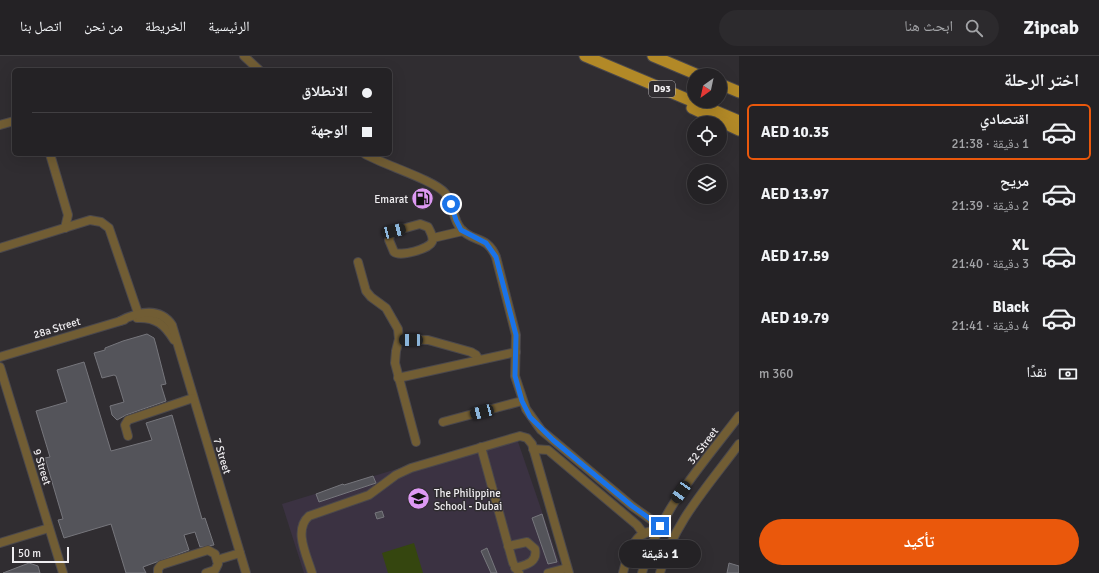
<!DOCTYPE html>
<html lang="ar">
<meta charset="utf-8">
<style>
body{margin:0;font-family:Signika,"Noto Naskh Arabic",sans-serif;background:#2c2a2d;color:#f1f3f6;direction:rtl;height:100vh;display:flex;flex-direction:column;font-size:15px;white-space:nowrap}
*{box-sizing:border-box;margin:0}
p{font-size:13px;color:#a3a4a7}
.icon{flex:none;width:22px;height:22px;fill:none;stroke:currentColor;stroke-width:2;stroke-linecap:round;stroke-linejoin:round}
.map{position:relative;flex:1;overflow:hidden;direction:ltr}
.sheet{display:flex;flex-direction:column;background:#242225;width:360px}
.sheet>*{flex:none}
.banner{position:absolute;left:12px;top:12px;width:380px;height:88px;border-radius:6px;box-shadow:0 4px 16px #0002,0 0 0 1px #413f42;direction:rtl;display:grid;align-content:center;height:88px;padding:0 20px;background:#242225}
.needle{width:26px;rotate:213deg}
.fabs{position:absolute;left:687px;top:12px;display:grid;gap:8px}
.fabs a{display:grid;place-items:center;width:40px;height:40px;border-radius:50%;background:#242225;box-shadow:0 4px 16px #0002,0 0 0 1px #413f42;font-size:20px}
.scale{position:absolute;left:12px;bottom:10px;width:57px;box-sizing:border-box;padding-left:4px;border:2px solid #efedf0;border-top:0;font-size:11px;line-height:14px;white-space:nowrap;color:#efedf0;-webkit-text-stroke:3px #302d31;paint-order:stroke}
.end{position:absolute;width:18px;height:18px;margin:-9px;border:5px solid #1a73e8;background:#fff;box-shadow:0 0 0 2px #fff}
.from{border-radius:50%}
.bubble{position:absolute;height:28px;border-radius:14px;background:#242225;box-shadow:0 4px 16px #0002,0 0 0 1px #413f42;font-size:13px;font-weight:800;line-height:28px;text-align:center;direction:rtl}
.car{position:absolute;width:12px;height:24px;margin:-12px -6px;border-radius:5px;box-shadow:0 0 3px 1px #0007;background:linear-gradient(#222 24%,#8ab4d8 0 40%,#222 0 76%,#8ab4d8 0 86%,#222 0)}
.banner b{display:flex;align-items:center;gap:14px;height:38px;font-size:15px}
.banner b+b{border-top:1px solid #413f42}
.banner i{width:10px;height:10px;background:#f1f3f6}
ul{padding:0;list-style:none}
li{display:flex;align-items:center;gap:12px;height:56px;margin:0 8px 6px;padding:0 12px;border:2px solid transparent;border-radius:6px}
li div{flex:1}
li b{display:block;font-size:15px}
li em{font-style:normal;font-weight:800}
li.on{border-color:#ea580c}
li>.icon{width:36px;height:36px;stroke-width:1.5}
h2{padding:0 20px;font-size:18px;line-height:48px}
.pay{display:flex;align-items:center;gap:10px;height:44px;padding:0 20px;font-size:15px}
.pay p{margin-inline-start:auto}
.button{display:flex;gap:8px;margin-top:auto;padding:8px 20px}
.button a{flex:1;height:46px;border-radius:24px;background:#ea580c;color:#fff;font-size:16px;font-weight:800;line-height:46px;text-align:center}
header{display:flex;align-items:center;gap:24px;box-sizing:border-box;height:56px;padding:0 20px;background:#242225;border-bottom:1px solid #413f42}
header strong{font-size:19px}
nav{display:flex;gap:22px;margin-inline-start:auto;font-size:14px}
.search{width:280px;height:36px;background:#2c2a2d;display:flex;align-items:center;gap:10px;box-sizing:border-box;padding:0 14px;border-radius:22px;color:#a3a4a7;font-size:15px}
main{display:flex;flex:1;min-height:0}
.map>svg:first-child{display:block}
</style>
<header>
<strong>Zipcab</strong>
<div class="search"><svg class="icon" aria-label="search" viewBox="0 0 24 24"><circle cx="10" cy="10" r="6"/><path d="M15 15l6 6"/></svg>ابحث هنا</div>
<nav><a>الرئيسية</a><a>الخريطة</a><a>من نحن</a><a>اتصل بنا</a></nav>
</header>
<main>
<section class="sheet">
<h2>اختر الرحلة</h2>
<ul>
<li class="on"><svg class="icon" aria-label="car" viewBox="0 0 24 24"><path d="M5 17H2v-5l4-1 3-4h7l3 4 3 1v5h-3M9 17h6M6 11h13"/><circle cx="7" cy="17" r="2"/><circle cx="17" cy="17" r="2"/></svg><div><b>اقتصادي</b><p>1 دقيقة · 21:38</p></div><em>AED 10.35</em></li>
<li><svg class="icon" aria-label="car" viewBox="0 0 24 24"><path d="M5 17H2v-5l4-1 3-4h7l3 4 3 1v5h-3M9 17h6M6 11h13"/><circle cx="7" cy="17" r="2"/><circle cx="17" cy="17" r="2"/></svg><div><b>مريح</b><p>2 دقيقة · 21:39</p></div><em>AED 13.97</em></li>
<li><svg class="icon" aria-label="car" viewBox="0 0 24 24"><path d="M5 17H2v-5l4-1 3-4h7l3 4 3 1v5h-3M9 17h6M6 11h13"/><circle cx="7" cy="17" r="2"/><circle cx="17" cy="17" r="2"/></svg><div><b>XL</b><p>3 دقيقة · 21:40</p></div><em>AED 17.59</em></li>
<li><svg class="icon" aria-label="car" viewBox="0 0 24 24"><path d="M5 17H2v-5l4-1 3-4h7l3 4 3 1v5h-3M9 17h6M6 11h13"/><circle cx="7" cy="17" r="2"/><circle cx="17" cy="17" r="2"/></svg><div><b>Black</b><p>4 دقيقة · 21:41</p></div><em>AED 19.79</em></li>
</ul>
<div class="pay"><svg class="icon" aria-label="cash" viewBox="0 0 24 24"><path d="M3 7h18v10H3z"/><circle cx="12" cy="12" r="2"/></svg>نقدًا<p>360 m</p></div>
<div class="button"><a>تأكيد</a></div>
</section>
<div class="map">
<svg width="739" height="517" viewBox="0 0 739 517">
<rect width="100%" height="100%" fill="#302d31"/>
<polygon fill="#3b3242" points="515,377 563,517 304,517 282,448"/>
<polygon fill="#35460f" points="414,487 423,517 388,517 382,497"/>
<g fill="#54545a" stroke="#76767c">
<polygon points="147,278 154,282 156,289 166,328 161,329 166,345 126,359 117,364 112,359 110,350 124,346 116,320 114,319 102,322 94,297 105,294 105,292 123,285"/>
<polygon points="84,306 111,395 152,384 146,367 172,359 202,463 205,462 214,489 200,491 195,476 184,479 189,494 143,511 146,517 126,517 111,468 64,482 58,464 63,463 45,402 50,401 36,355 67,346 57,314"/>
<polygon points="373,420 376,427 319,446 316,438 343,428 344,429"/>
<polygon points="382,455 384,461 377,463 375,457"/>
<polygon points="542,458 557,506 548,508 532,462"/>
<polygon points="487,492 497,517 491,517 481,495"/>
<polygon points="29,507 38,510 40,517 3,517"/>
<polygon points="729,507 739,510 739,517 727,517"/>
</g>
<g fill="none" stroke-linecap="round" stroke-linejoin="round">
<defs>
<g id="minor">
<polyline points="244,0 259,14"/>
<polyline points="0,69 14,65"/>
<polyline points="50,98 68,159 65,172"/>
<path d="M 365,98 C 384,109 434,124 445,137 C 454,147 452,163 461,173 C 473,187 487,179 496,201 L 516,279 L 515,320 L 526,353 L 541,374 L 632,450 L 660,470"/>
<path d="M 420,168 L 428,171 C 430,175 434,181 432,186 C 429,193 400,201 394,196 L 389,184 L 391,176 Z"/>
<polyline points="433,182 463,175"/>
<polyline points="0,192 90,164 101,166 109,172 138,257"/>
<polyline points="358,206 366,235 371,241 386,252 398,273 399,283 396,295 395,307 416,386"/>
<path d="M 137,262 C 156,261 165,269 174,284"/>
<path d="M 120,265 C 138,256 159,250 172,269 L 246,517"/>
<polyline points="399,283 428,284 471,296 476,299 479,304"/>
<polyline points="0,301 124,264"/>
<polyline points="0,311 63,517"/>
<polyline points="398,322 516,296"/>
<polyline points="443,366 522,345"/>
<polyline points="128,380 125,369 128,364 193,342"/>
<polyline points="481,391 513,507 519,517"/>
<polyline points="533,393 548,394 637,469 643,477"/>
<polyline points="0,487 49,472"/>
<path d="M 508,490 L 527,486 L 535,493 C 538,507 525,509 515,512"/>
<polyline points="217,504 240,497"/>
<polyline points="158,517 158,513 161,509 208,494 215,498 218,508 215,514 206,517"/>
<path d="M 312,517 C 307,500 293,474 309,460 L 369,439 L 396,419 L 411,412 L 520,380 L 527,382 L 532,388 L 569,517"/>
<polyline points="548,517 567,512"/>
<path d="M 623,517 C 627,500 635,472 656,476"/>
<path d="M 642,517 C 658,456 702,409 739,360"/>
<path d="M 660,517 C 673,467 709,429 739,388"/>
</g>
<g id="major">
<polyline points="585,0 739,65"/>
<polyline points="653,0 698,19"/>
<polyline points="720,28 739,36"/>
<polyline points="692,52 739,74"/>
</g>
</defs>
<use href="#minor" stroke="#4b484c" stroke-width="10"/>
<use href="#major" stroke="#4b484c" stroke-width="13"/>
<use href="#minor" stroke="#715d34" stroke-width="8"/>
<use href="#major" stroke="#b28927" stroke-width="11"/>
</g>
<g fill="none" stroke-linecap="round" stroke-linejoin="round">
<polyline stroke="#1a73e8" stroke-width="5" points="451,148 456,164 461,174 486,187 496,201 516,279 515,320 522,345 530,361 553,384 632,450 660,470"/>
</g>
<defs>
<symbol id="fuel-disc" viewBox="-11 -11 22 22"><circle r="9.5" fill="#dd99f3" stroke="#302d31"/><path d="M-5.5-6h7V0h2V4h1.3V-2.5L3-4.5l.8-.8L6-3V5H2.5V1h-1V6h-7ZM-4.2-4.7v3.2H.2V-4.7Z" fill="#111"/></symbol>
<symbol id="school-disc" viewBox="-11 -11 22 22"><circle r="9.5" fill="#dd99f3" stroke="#302d31"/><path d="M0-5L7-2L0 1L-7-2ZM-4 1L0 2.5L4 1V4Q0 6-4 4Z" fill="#111"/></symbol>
</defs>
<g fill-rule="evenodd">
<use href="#fuel-disc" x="410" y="130" width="25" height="25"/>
<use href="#school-disc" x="406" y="430" width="25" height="25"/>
</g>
<g text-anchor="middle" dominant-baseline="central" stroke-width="3" stroke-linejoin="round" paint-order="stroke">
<rect fill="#302d31" stroke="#b6b3b7" stroke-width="1" x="649" y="25" width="26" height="16" rx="3"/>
<g font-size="10" font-weight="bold" fill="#efedf0">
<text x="662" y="33">D93</text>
</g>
<g font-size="11" fill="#efedf0" stroke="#302d31" text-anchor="end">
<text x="408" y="143">Emarat</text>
<text x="434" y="437" text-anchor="start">The Philippine<tspan x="434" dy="13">School - Dubai</tspan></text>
</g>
<g font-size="11" fill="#efedf0" stroke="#302d31">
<text transform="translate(57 272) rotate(-17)">28a Street</text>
<text transform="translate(703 390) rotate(-53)">32 Street</text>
<text transform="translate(222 400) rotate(73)">7 Street</text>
<text transform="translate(42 411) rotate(73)">9 Street</text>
</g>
</g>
</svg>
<div class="fabs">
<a><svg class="needle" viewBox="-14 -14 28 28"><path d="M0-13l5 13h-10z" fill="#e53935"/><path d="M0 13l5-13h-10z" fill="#a3a4a7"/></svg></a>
<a><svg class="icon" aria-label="locate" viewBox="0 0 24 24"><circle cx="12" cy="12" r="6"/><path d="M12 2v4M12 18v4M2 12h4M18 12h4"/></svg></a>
<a><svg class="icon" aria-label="layers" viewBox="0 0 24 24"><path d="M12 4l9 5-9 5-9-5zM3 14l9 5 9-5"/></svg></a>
</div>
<div class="scale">50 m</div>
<i class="end from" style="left:451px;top:148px"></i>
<i class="end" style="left:660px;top:470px"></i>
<div class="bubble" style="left:619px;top:484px;width:82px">1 دقيقة</div>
<i class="car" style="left:394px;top:175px;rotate:76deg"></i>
<i class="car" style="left:411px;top:284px;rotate:271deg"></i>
<i class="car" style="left:482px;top:356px;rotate:255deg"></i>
<i class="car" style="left:681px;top:436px;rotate:215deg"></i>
<div class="banner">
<b><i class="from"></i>الانطلاق</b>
<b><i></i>الوجهة</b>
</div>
</div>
</main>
